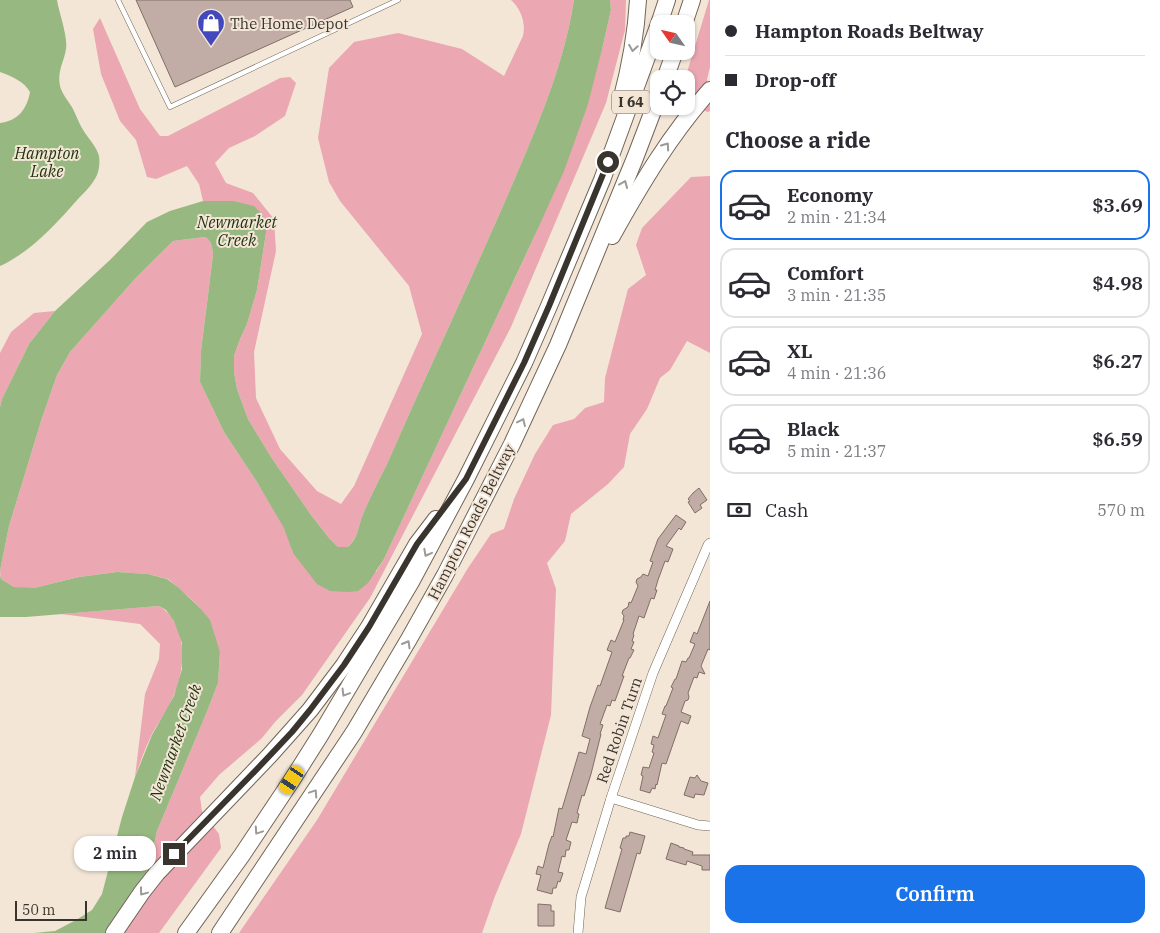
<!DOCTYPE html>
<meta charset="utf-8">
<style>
body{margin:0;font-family:"IBM Plex Serif",serif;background:#f7f7f7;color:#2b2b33;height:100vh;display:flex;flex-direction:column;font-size:19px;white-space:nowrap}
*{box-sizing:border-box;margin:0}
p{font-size:16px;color:#7c7c81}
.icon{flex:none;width:28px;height:28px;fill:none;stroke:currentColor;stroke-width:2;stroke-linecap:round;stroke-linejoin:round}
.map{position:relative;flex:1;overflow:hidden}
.sheet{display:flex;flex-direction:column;background:#fff;width:450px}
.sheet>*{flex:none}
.guide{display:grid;align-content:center;height:110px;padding:0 15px;background:#fff}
.needle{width:32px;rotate:304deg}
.buttons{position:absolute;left:650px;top:15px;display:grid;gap:10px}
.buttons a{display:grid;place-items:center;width:45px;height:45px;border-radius:10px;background:#fff;box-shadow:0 1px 4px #0004;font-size:25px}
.scale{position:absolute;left:15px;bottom:12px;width:72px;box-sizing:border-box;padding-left:5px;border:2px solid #39342e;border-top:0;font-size:14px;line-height:18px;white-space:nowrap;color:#39342e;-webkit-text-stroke:4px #f3e6d6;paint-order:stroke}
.end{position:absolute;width:22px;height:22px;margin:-11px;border:6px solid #39342e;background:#fff;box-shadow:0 0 0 2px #fff}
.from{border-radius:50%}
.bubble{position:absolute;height:35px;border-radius:15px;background:#fff;box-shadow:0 1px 4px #0004;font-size:16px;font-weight:600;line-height:35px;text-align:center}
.car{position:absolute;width:15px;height:30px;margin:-15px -8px;border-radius:6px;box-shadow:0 0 4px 1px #0007;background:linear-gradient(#f5c518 24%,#345 0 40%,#f5c518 0 76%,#345 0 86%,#f5c518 0)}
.guide b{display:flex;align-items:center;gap:18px;height:48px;font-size:19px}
.guide b+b{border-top:1px solid #e1e1e2}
.guide i{width:12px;height:12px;background:#2b2b33}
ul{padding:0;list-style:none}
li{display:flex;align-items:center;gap:15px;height:70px;margin:0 10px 8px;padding:0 5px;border:2px solid #e1e1e2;border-radius:15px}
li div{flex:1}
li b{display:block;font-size:19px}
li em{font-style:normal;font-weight:600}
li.selected{border-color:#1a73e8}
li>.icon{width:45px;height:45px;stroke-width:1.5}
h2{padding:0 15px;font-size:22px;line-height:60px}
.pay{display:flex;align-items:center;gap:12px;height:55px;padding:0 15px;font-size:19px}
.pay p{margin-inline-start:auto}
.action{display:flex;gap:10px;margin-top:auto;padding:10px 15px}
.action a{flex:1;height:58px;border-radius:15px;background:#1a73e8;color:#fff;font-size:20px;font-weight:600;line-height:58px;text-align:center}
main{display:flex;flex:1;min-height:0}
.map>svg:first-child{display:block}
</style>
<main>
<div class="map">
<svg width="710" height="933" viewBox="0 0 710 933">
<rect width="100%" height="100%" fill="#f3e6d6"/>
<g fill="#eba7b2">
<path d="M 511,0 L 574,0 C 564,66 536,129 510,190 C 470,282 427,373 387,464 C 379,480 371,495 364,512 C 358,526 359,536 348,547 L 338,547 L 329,538 L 311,515 L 271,457 L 248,419 L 237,389 L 234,372 L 234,356 L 240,339 L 247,324 L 257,290 L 266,233 L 233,201 L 203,201 L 199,184 L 187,166 L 156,179 L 147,177 L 136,140 L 120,121 L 101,74 L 93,29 L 100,18 L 140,109 L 160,136 L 168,136 L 280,78 L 290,77 L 296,83 L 285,116 L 255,136 L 229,148 L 215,163 L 226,183 L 253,193 L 274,219 L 276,251 L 254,352 L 256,398 L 280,449 L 317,491 L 341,504 L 354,486 L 422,334 L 409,286 L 340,201 L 329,182 L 318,138 L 329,68 L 354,42 L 398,33 L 462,49 L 504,76 L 523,36 C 526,23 521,9 511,0 Z"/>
<path d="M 610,0 L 626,0 L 625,30 L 606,103 L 511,327 L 370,598 L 302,695 L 275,722 L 262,738 L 219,775 L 200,797 L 202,811 L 219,834 L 221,848 L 159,933 L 111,933 L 140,884 L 150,864 L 157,831 L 206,714 L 218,683 L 220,652 L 200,608 L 189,597 L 168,579 L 148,574 L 117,572 L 79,577 L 34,588 L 23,588 L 14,587 L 1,579 L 0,571 L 9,526 L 42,418 L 57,375 L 70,352 L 134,280 L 173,241 L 205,237 C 212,241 212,247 213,255 L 201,351 L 200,382 L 224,432 L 257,482 L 285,528 L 293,553 L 376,572 L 384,559 L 534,237 L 603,45 L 611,10 Z"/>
<polygon points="709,0 710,0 710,67 707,79 708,86 710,91 710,111 708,112 686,105 686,79 685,79"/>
<polygon points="710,176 710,353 687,341 670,370 660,378 647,409 630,434 624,467 608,484 571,514 565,541 547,563 556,589 551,715 521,834 495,896 482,933 239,933 317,820 468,568 491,534 504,529 514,499 535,454 553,425 574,419 585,408 604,402 605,378 628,289 646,275 636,245 642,228 691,177"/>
<polygon points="55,311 29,344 2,399 0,407 0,353 11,332 34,313"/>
<path d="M 159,606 C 189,624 186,669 173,697 C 168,710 159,721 152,734 C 145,748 140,763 135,777 L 145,694 L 159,659 L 160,644 L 140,624 L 61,614 Z"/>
</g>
<g fill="#97b881">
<path d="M 0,0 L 57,0 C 59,13 68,36 66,49 C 64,62 57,71 60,86 C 62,94 69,102 73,109 C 77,117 80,126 85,133 C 90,140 97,148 99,156 C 100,162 99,170 97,175 C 93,184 85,192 78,199 C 56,224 31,252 0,266 L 0,123 C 18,121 27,109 30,92 C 24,81 11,76 0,72 Z"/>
<path d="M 574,0 L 610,0 L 611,10 L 603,45 L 588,104 L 564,171 L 534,237 L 384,559 L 368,583 L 358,591 L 348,592 L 330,591 L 317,584 L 293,553 L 284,528 L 257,482 L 224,432 L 200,382 L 201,351 L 213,255 C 212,247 212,241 205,237 L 173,241 L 134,280 L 70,352 L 57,375 L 42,418 L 9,526 L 0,571 L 0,407 L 2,399 L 29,344 L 55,311 L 111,259 L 147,222 L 170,211 L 203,201 L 233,201 L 254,206 L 261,213 L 266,222 L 266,233 L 257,290 L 247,324 L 240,339 L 234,356 L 234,372 L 237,389 L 248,419 L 271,457 L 311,515 L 329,538 L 338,547 L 348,547 C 359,537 358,525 364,512 C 371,495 379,480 387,464 C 427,373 470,282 510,190 C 536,129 564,66 574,0 Z"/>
<polygon points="117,572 148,574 167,579 179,588 200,608 210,620 220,652 218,683 206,714 157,831 150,864 140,884 111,933 34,933 55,931 76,920 92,910 102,894 122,817 135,777 152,735 174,696 182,669 182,643 174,621 166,610 159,606 26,617 0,617 0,574 1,579 14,587 34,588 79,577"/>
</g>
<g fill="#c1ada6" stroke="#806e67">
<polygon points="136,0 350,0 353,7 175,87"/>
<polygon points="699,488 707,500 700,505 702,508 695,513 688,502 690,501 688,499 693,493"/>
<polygon points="676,515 686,522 681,530 679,528 666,546 673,549 668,562 665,561 658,580 655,590 657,590 654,599 651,598 644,618 639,616 633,634 634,635 632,641 634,642 631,649 634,650 630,658 629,658 622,676 624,676 615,701 612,700 610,706 607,705 600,724 603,725 600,734 601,734 591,774 584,796 582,795 577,813 579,814 577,823 572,822 566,840 571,842 569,850 566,850 565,857 562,856 558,872 563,873 560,882 558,881 556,888 553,888 552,894 537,890 541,875 536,874 538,866 543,868 549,844 552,836 553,837 559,808 562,809 579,752 586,754 590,739 582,736 590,707 598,685 600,686 612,652 607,650 611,640 615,642 624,620 623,620 624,616 622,613 623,610 628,607 629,602 631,603 638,586 636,582 637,579 641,577 643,574 648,576 653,562 650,561 658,539"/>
<polygon points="710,601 710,650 708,649 701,666 705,674 699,672 697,678 694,677 688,693 689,697 688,700 685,701 681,712 691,716 688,724 681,721 666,764 662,763 657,785 656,784 655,789 652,788 650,793 640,790 642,781 643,776 641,775 643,767 649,768 654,753 652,752 654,745 651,744 653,736 658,738 666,715 662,714 665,706 666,706 673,688 671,687 675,679 676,679 682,661 686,662 688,658 689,658 695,644 690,642 694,632 697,634"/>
<polygon points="697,775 701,781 708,783 704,795 695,794 694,798 684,795 690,777 695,778"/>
<polygon points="630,832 645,836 640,854 637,853 620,912 605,908 622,849 620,848 623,838 626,838 626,836 629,836"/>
<polygon points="671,843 679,846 679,847 684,848 684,849 693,852 692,855 710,855 710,870 702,870 702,866 687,861 686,865 666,859"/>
<polygon points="538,904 551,905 551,911 554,911 554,926 538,926"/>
</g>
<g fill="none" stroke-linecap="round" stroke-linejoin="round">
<defs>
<polyline id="service" points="118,0 170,107 398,0"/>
<g id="minor">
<polyline points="611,798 698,825 710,826"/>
<polyline points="578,933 581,897 611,798 653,673 708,545 710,543"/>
</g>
<g id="motorway">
<polyline points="659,24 667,0"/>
<polyline points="684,24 692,0"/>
<polyline points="665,79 675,51"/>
<path d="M 621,101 C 630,67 636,35 638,0"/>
<path d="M 612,236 C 641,184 670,135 710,90"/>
<polyline points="114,933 142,892 157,873 270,755 310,710 344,665 369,627 417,544 436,519"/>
<polyline points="186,933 242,855 292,780 321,734 411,582 466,479 524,363 549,306 602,180 659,24"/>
<polyline points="220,933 354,732 409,639 445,575 512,444 558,345 635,158 659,95"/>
</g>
</defs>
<use href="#service" stroke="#706557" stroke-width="5.5"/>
<use href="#minor" stroke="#706557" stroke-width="10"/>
<use href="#motorway" stroke="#706557" stroke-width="18"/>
<use href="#service" stroke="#fff" stroke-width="4.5"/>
<use href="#minor" stroke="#fff" stroke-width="9"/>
<use href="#motorway" stroke="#fff" stroke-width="16"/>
</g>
<defs><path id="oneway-chevron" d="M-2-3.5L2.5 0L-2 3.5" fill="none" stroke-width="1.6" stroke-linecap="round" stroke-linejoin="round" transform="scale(1.25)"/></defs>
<g stroke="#9c9a96">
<use href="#oneway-chevron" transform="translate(633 48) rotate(99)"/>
<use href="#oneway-chevron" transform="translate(666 146) rotate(-55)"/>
<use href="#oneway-chevron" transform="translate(624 184) rotate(-67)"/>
<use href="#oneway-chevron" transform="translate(522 422) rotate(-65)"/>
<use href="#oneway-chevron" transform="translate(427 553) rotate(118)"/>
<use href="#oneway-chevron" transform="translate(407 644) rotate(-60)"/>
<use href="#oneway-chevron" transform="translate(345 693) rotate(121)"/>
<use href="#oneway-chevron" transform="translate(314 793) rotate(-56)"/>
<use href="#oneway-chevron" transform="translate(258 831) rotate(124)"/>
<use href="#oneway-chevron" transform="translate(143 892) rotate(127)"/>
</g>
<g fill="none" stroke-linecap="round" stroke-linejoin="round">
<polyline stroke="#39342e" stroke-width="6" points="174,854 258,768 292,732 310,710 344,665 369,627 417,544 466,479 524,363 549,306 608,162"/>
</g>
<defs>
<symbol id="shop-pin" viewBox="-11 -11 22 30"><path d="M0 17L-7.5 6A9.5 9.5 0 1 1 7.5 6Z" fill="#4448bd" stroke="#f3e6d6"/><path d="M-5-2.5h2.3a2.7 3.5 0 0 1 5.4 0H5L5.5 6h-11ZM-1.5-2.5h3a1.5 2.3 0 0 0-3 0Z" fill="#fff"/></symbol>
</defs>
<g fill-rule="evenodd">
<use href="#shop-pin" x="195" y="7" width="32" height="43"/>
</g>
<g text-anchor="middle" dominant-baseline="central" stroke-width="4" stroke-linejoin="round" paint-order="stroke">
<rect fill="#f3e6d6" stroke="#716960" stroke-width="1" x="612" y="90.5" width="38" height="23" rx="4"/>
<g font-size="14" font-weight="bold" fill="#39342e">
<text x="631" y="102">I 64</text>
</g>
<g font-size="15" fill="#39342e" stroke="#f3e6d6" text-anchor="start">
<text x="230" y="23">The Home Depot</text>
</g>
<g font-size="15" fill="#39342e" stroke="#f3e6d6">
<text transform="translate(471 522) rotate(-63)">Hampton Roads Beltway</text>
<text transform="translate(619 730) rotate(-71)">Red Robin Turn</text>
</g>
<g font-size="16" font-style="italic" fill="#1d320b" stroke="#f3e6d6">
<text x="47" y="153">Hampton<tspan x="47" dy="18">Lake</tspan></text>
<text x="237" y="222">Newmarket<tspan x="237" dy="18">Creek</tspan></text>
<text transform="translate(175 742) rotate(-70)">Newmarket Creek</text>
</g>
</g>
</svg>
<div class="buttons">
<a><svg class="needle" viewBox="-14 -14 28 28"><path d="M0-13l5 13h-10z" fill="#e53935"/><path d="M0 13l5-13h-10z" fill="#7c7c81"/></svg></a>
<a><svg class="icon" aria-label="locate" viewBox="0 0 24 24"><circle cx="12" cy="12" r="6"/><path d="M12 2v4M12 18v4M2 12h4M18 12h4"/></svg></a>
</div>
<div class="scale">50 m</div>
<i class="end from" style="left:608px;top:162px"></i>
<i class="end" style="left:174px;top:854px"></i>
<div class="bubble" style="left:74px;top:836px;width:82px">2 min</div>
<i class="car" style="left:292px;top:780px;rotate:214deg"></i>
</div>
<section class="sheet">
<div class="guide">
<b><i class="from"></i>Hampton Roads Beltway</b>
<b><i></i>Drop-off</b>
</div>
<h2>Choose a ride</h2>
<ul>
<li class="selected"><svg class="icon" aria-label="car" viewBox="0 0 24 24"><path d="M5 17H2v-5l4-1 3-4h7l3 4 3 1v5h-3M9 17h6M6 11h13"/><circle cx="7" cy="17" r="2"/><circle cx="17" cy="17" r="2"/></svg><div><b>Economy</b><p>2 min · 21:34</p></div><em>$3.69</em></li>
<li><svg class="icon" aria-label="car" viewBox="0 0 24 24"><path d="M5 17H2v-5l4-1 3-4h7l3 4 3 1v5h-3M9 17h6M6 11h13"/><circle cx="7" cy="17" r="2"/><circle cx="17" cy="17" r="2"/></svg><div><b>Comfort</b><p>3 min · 21:35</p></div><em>$4.98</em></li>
<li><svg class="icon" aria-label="car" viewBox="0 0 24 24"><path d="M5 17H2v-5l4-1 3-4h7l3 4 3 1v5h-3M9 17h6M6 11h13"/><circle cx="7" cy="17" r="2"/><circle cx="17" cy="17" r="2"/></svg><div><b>XL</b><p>4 min · 21:36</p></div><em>$6.27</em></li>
<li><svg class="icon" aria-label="car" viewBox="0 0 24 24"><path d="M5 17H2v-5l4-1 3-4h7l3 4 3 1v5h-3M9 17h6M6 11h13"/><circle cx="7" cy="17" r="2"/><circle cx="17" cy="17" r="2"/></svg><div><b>Black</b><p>5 min · 21:37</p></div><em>$6.59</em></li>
</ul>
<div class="pay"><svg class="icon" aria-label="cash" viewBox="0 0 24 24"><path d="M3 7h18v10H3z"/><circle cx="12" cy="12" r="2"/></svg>Cash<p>570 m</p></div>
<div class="action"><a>Confirm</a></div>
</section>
</main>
